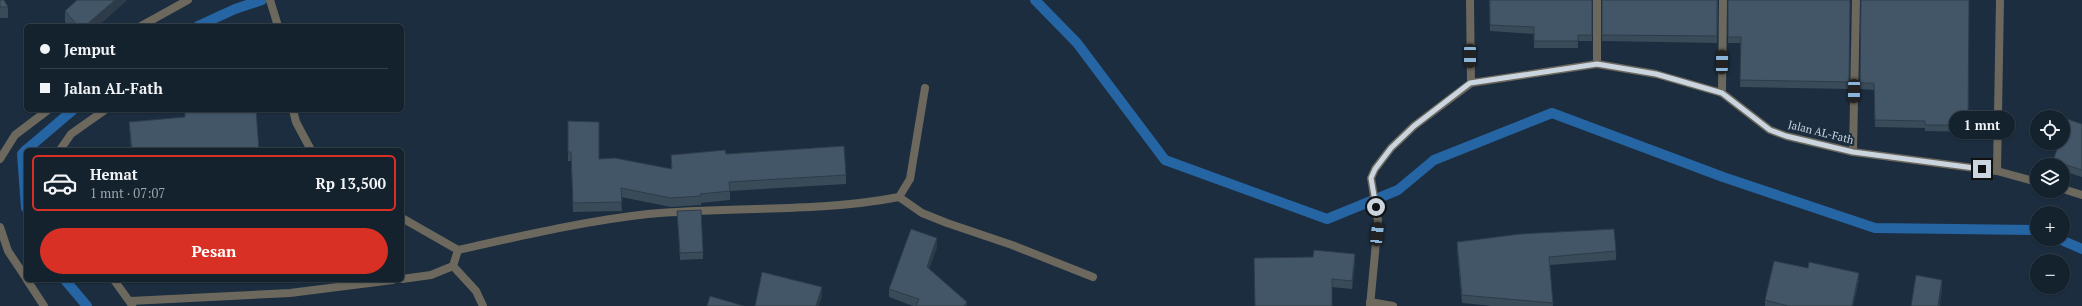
<!DOCTYPE html>
<html lang="id">
<meta charset="utf-8">
<style>
body{margin:0;font-family:"PT Serif",serif;background:#212f3a;color:#f1f3f6;height:100vh;display:flex;flex-direction:column;font-size:15px;white-space:nowrap}
*{box-sizing:border-box;margin:0}
p{font-size:13px;color:#9da4aa}
.icon{flex:none;width:22px;height:22px;fill:none;stroke:currentColor;stroke-width:2;stroke-linecap:round;stroke-linejoin:round}
.map{position:relative;flex:1;overflow:hidden}
.side{position:absolute;left:24px;top:148px;width:380px;height:134px;display:flex;flex-direction:column;background:#14222e;border-radius:6px;box-shadow:0 1px 3px #0004,0 0 0 1px #333f4a}
.side>*{flex:none}
.guide{position:absolute;left:24px;top:24px;width:380px;height:88px;border-radius:6px;box-shadow:0 1px 3px #0004,0 0 0 1px #333f4a;display:grid;align-content:center;height:88px;padding:0 16px;background:#14222e}
.controls{position:absolute;left:2030px;top:110px;display:grid;gap:8px}
.controls a{display:grid;place-items:center;width:40px;height:40px;border-radius:50%;background:#14222e;box-shadow:0 1px 3px #0004,0 0 0 1px #333f4a;font-size:20px}
.end{position:absolute;width:18px;height:18px;margin:-9px;border:5px solid #cad5e0;background:#111;box-shadow:0 0 0 2px #111}
.from{border-radius:50%}
.bubble{position:absolute;height:28px;border-radius:14px;background:#14222e;box-shadow:0 1px 3px #0004,0 0 0 1px #333f4a;font-size:13px;font-weight:700;line-height:28px;text-align:center}
.car{position:absolute;width:12px;height:24px;margin:-12px -6px;border-radius:5px;box-shadow:0 0 3px 1px #0007;background:linear-gradient(#222 24%,#8ab4d8 0 40%,#222 0 76%,#8ab4d8 0 86%,#222 0)}
.guide b{display:flex;align-items:center;gap:14px;height:38px;font-size:15px}
.guide b+b{border-top:1px solid #333f4a}
.guide i{width:10px;height:10px;background:#f1f3f6}
ul{padding:7px 0 0;list-style:none}
li{display:flex;align-items:center;gap:12px;height:56px;margin:0 8px 6px;padding:0 8px;border:2px solid #333f4a;border-radius:6px}
li div{flex:1}
li b{display:block;font-size:15px}
li em{font-style:normal;font-weight:700}
li.selected{border-color:#d93025}
li>.icon{width:36px;height:36px;stroke-width:1.5}
.cta{display:flex;gap:8px;margin-top:auto;padding:8px 16px}
.cta a{flex:1;height:46px;border-radius:24px;background:#d93025;color:#fff;font-size:16px;font-weight:700;line-height:46px;text-align:center}
.map>svg:first-child{display:block}
</style>
<div class="map">
<svg width="2082" height="306" viewBox="0 0 2082 306">
<rect width="100%" height="100%" fill="#1b2d3e"/>
<g fill="none" stroke-linecap="round" stroke-linejoin="round">
<g stroke="#2565a4" stroke-width="10">
<polyline points="1035,0 1077,43 1165,160 1327,219 1398,190 1434,160 1552,113 1723,177 1875,228 2037,230"/>
<polyline points="198,26 235,9 262,0"/>
<polyline points="26,150 73,110"/>
<polyline points="26,150 22,154 26,208"/>
<polyline points="2059,239 2082,249"/>
<polyline points="65,280 87,306"/>
</g>
<g stroke="#6c685d" stroke-width="8">
<polyline points="270,0 278,26"/>
<polyline points="1470,0 1471,83"/>
<polyline points="1597,0 1597,64"/>
<polyline points="141,26 188,0"/>
<polyline points="1722,93 1723,0"/>
<polyline points="293,110 296,122 311,150"/>
<polyline points="60,150 71,134 105,110"/>
<polyline points="1853,152 1856,0"/>
<polyline points="0,159 15,135 48,110"/>
<polyline points="1997,171 2000,0"/>
<polyline points="2063,189 2082,195"/>
<polyline points="899,197 922,213 947,223 1012,245 1093,277"/>
<polyline points="402,218 458,250 453,266 476,291 483,306"/>
<polyline points="0,227 8,251 26,278"/>
<path d="M 458,250 C 521,236 584,221 648,214 C 731,206 816,213 899,197 L 910,179 L 925,88"/>
<polyline points="402,279 431,275 453,266"/>
<polyline points="27,280 44,306"/>
<polyline points="114,280 132,305"/>
<polyline points="130,301 290,293 393,280"/>
<polyline points="1370,302 1393,306"/>
<polyline points="1370,306 1378,221 1371,178 1375,169 1391,148 1414,126 1471,83 1597,64 1656,74 1722,93 1770,130 1786,136 1853,152 1997,171 2037,182"/>
</g>
</g>
<g fill="#394a59">
<polygon points="0,0 8,7 8,18 0,18"/>
<polygon points="77,0 127,0 98,26 69,26 65,22 65,11"/>
<polygon points="1489,0 1592,0 1592,41 1578,41 1578,48 1534,48 1534,34 1490,31"/>
<polygon points="1602,0 1718,0 1717,43 1602,41"/>
<polygon points="1728,0 1850,0 1849,89 1740,87 1741,43 1728,43"/>
<polygon points="1861,0 1969,0 1968,132 1925,131 1925,128 1875,127 1874,90 1860,89"/>
<polygon points="184,110 256,110 259,150 131,150 129,122 185,117"/>
<polygon points="568,121 599,159 671,169 671,155 726,154 846,175 846,184 730,191 730,200 701,203 701,205 671,207 621,197 622,211 573,212 571,161 568,161"/>
<polygon points="2082,124 2082,177 2063,171 2063,165 2053,165 2053,161"/>
<polygon points="677,211 703,252 703,259 680,260"/>
<polygon points="1457,242 1616,251 1616,260 1550,265 1553,306 1492,306 1462,303 1457,250"/>
<polygon points="937,247 929,269 967,306 913,306 889,297 889,289"/>
<polygon points="1313,257 1355,262 1352,289 1332,287"/>
<polygon points="1859,280 1853,306 1765,306 1765,300"/>
</g>
<g fill="#2e3c49">
<polygon points="115,0 127,0 98,26 85,26"/>
<polygon points="937,238 937,247 927,275 927,267"/>
<polygon points="1355,254 1355,262 1352,289 1352,281"/>
<polygon points="1859,273 1859,280 1853,306 1852,306"/>
<polygon points="1942,280 1942,291 1940,306 1938,306"/>
<polygon points="822,287 822,296 819,306 816,306"/>
<polygon points="967,302 967,306 964,306"/>
</g>
<g fill="#425668" stroke="#2e3c49">
<polygon points="0,0 4,0 8,7 0,7"/>
<polygon points="77,0 115,0 85,26 78,26 65,11"/>
<polygon points="1490,0 1592,0 1592,35 1578,35 1578,41 1534,41 1534,27 1490,25"/>
<polygon points="1602,0 1717,0 1717,36 1602,35"/>
<polygon points="1728,0 1850,0 1849,82 1740,80 1741,37 1728,37"/>
<polygon points="1861,0 1969,0 1968,125 1925,125 1925,121 1875,120 1874,83 1860,83"/>
<polygon points="185,110 256,110 259,150 132,150 129,122 185,117"/>
<polygon points="2067,119 2082,124 2082,170 2053,161 2059,143 2063,143 2063,131"/>
<polygon points="568,121 599,122 599,159 615,158 672,169 671,155 725,150 726,154 844,146 846,175 729,182 730,191 700,194 701,196 671,198 621,188 622,202 573,203 571,152 568,152"/>
<polygon points="701,210 703,252 680,253 677,211"/>
<polygon points="911,229 937,238 927,267 967,302 964,306 916,306 919,299 889,289"/>
<polygon points="1614,229 1616,251 1549,257 1553,303 1462,295 1457,242 1520,234"/>
<polygon points="1314,250 1355,254 1352,281 1332,279 1332,306 1255,306 1254,258 1313,257"/>
<polygon points="1774,261 1808,268 1809,262 1859,273 1852,306 1788,306 1765,300"/>
<polygon points="762,272 822,287 816,306 755,306"/>
<polygon points="1916,275 1942,280 1938,306 1911,306"/>
<polygon points="710,296 744,306 707,306"/>
</g>
<g fill="none" stroke-linecap="round" stroke-linejoin="round">
<polyline stroke="#cad5e0" stroke-width="5" points="1376,207 1371,178 1375,169 1391,148 1414,126 1470,83 1597,64 1656,74 1722,93 1770,130 1786,136 1853,152 1982,169"/>
</g>
<g text-anchor="middle" dominant-baseline="central" stroke-width="4" stroke-linejoin="round" paint-order="stroke">
<g font-size="11" fill="#cad5e0" stroke="#1b2d3e">
<text transform="translate(1821 132) rotate(14)">Jalan AL-Fath</text>
</g>
</g>
</svg>
<div class="controls">
<a><svg class="icon" aria-label="locate" viewBox="0 0 24 24"><circle cx="12" cy="12" r="6"/><path d="M12 2v4M12 18v4M2 12h4M18 12h4"/></svg></a>
<a><svg class="icon" aria-label="layers" viewBox="0 0 24 24"><path d="M12 4l9 5-9 5-9-5zM3 14l9 5 9-5"/></svg></a>
<a>+</a>
<a>−</a>
</div>
<i class="end from" style="left:1376px;top:207px"></i>
<i class="end" style="left:1982px;top:169px"></i>
<div class="bubble" style="left:1949px;top:111px;width:66px">1 mnt</div>
<i class="car" style="left:1470px;top:56px;rotate:180deg"></i>
<i class="car" style="left:1722px;top:62px;rotate:1deg"></i>
<i class="car" style="left:1854px;top:91px;rotate:181deg"></i>
<i class="car" style="left:1377px;top:234px;rotate:6deg"></i>
<div class="guide">
<b><i class="from"></i>Jemput</b>
<b><i></i>Jalan AL-Fath</b>
</div>
<section class="side">
<ul>
<li class="selected"><svg class="icon" aria-label="car" viewBox="0 0 24 24"><path d="M5 17H2v-5l4-1 3-4h7l3 4 3 1v5h-3M9 17h6M6 11h13"/><circle cx="7" cy="17" r="2"/><circle cx="17" cy="17" r="2"/></svg><div><b>Hemat</b><p>1 mnt · 07:07</p></div><em>Rp 13,500</em></li>
</ul>
<div class="cta"><a>Pesan</a></div>
</section>
</div>
